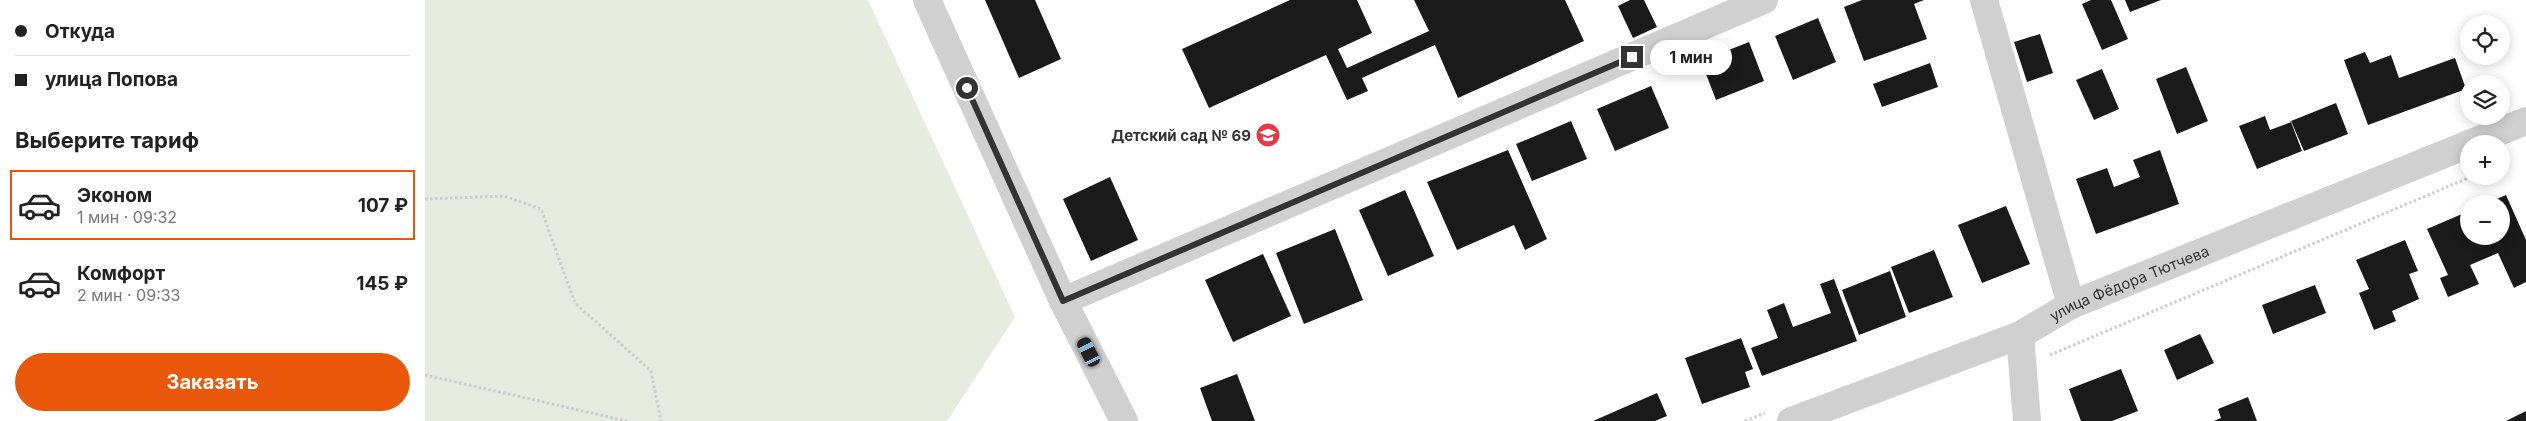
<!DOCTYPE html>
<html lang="ru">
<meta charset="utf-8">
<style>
body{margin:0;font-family:Inter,sans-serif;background:#f2f2f2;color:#222;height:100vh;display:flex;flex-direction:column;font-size:19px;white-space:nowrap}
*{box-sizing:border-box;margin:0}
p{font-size:16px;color:#767676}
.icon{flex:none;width:28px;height:28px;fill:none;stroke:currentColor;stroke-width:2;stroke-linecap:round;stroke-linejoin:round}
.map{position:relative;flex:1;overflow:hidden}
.drawer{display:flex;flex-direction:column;background:#fff;width:425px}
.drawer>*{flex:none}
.hud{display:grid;align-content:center;height:110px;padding:0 15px;background:#fff}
.fabs{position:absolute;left:2035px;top:15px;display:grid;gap:10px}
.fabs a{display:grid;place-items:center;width:50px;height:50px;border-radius:50%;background:#fff;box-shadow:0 2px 12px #0003;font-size:25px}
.end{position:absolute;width:22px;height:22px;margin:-11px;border:6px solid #333;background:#fff;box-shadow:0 0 0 2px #fff}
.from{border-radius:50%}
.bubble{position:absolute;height:35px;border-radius:18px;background:#fff;box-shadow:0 2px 12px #0003;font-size:16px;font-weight:700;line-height:35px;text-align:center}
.car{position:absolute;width:15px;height:30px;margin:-15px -8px;border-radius:6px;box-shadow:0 0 4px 1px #0007;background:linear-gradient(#222 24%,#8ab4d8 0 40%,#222 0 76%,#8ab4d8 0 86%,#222 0)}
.hud b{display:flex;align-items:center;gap:18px;height:48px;font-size:19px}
.hud b+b{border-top:1px solid #e0e0e0}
.hud i{width:12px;height:12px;background:#222}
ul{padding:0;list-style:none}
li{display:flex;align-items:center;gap:15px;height:70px;margin:0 10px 8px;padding:0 5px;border:2px solid transparent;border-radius:0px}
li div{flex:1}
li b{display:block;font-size:19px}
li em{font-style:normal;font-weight:700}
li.selected{border-color:#ea580c}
li>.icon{width:45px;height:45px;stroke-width:1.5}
h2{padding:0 15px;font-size:22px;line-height:60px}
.action{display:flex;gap:10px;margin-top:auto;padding:10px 15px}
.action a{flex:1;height:58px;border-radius:30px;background:#ea580c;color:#fff;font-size:20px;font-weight:700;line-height:58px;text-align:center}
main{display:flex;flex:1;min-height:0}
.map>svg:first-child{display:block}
</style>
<main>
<section class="drawer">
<div class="hud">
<b><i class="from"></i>Откуда</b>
<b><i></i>улица Попова</b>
</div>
<h2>Выберите тариф</h2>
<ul>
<li class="selected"><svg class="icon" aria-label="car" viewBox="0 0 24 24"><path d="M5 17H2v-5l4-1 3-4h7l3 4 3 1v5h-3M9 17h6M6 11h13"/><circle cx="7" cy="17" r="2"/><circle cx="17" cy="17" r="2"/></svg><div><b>Эконом</b><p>1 мин · 09:32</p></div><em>107 ₽</em></li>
<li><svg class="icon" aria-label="car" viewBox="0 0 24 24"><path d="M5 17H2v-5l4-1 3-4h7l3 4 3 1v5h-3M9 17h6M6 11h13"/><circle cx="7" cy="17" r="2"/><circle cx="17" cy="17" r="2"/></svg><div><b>Комфорт</b><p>2 мин · 09:33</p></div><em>145 ₽</em></li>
</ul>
<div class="action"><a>Заказать</a></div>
</section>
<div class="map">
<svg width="2101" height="421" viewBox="0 0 2101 421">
<rect width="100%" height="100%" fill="#fff"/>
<polygon fill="#e6ecdf" points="0,0 443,0 590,317 522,421 0,421"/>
<g fill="#1a1a1a">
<polygon points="560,0 610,0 636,59 594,78"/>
<polygon points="865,0 932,0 947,33 913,49 922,68 1004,31 989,0 1140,0 1159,41 1033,98 1010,45 937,78 943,91 922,100 901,55 784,108 757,49"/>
<polygon points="1205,0 1219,0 1232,27 1208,38 1193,6"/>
<polygon points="1437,0 1499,0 1489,4 1502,39 1439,61 1419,7"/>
<polygon points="1666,0 1686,0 1703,39 1677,50 1657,4"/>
<polygon points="1700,0 1736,0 1705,12"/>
<polygon points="1393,18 1411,62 1368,80 1350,36"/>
<polygon points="1615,34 1628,73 1602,82 1589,42"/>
<polygon points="1324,42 1339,81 1291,100 1276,61"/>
<polygon points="1940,52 1945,63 1966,55 1974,78 2030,58 2041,89 1943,125 1919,60"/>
<polygon points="1505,63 1513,87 1457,107 1448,84"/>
<polygon points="1761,67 1783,121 1752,134 1731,79"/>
<polygon points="1677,69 1694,109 1669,120 1651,80"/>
<polygon points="1226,86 1244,128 1190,151 1172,109"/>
<polygon points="1911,103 1923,134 1879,151 1866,121"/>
<polygon points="1840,116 1845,130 1866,122 1877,151 1832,169 1814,126"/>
<polygon points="1146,121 1162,159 1107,181 1091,144"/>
<polygon points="1083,150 1122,239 1100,250 1089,225 1032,250 1002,182"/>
<polygon points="1735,150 1754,204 1671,234 1651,179 1682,168 1689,187 1715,177 1708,160"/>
<polygon points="685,177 713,240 666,261 638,199"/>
<polygon points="980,190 1009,256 963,276 934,210"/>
<polygon points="2081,195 2101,240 2101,282 2089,288 2073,253 2045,265 2054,284 2023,297 2015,278 2023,275 2002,229 2044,211 2044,236 2076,236 2076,204 2060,204"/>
<polygon points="1581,206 1605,264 1557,283 1533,225"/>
<polygon points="910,229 938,300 879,324 851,253"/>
<polygon points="1980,240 1993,271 1984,274 1994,299 1967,311 1971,321 1949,330 1934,293 1944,289 1931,260"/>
<polygon points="1509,250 1528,297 1484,313 1466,267"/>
<polygon points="838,254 866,316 808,342 780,280"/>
<polygon points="1465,271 1481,317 1434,335 1417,290"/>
<polygon points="1409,279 1432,341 1337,376 1326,348 1353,338 1342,310 1359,303 1368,327 1406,313 1395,284"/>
<polygon points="1890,285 1901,313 1848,334 1837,305"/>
<polygon points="1775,334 1789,363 1752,380 1739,350"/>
<polygon points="1316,338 1328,369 1320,372 1325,387 1277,404 1260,358"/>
<polygon points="1696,369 1713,411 1687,421 1656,421 1644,389"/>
<polygon points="812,374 830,421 787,421 775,388"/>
<polygon points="1232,393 1242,416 1230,421 1168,421"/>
<polygon points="1823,397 1832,421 1789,421 1796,418 1793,409"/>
<polygon points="2101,411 2101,421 2081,421"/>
</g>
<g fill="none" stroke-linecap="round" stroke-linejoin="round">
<g stroke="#cdcdcd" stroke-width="3" stroke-dasharray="2.5 2.5" stroke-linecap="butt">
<polyline points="0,199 79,196 116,209 150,303 226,371 236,421"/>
<polyline points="1625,355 2048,176"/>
<polyline points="0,375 202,421"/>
<polyline points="1320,421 1340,413"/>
</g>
<g stroke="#d0d0d0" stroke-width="28">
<polyline points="502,0 638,301 699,421"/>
<polyline points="1559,0 1646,305"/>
<polyline points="2044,144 2101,121"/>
<polyline points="638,301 1339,0"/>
<polyline points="1595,335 1602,421"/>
<path id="s1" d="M 1366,421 L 1595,335 L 1646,305 L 2044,144"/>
</g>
</g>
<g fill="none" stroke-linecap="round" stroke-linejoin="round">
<polyline stroke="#333" stroke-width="6" points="542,88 638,301 1207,57"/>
</g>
<defs>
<symbol id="school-disc" viewBox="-11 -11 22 22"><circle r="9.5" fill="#e63946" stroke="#fff"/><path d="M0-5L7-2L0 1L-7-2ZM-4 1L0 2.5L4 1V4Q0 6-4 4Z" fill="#fff"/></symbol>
</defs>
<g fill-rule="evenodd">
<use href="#school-disc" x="829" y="121" width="28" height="28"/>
</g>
<g text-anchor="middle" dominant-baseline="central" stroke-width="5" stroke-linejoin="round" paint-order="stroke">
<g font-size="15" font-weight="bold" fill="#333" stroke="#fff" text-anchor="end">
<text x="826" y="135">Детский сад № 69</text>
</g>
<g font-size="15" fill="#333" stroke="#fff">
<text stroke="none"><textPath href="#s1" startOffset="366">улица Фёдора Тютчева</textPath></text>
</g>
</g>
</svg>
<div class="fabs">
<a><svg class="icon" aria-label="locate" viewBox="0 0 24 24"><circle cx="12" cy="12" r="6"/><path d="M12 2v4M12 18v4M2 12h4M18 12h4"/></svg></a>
<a><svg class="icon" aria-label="layers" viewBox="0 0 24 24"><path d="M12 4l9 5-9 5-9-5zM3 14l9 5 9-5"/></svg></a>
<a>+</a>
<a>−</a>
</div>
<i class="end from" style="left:542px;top:88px"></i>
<i class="end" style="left:1207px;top:57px"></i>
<div class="bubble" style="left:1225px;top:40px;width:82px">1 мин</div>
<i class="car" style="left:664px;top:352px;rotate:333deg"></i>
</div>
</main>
